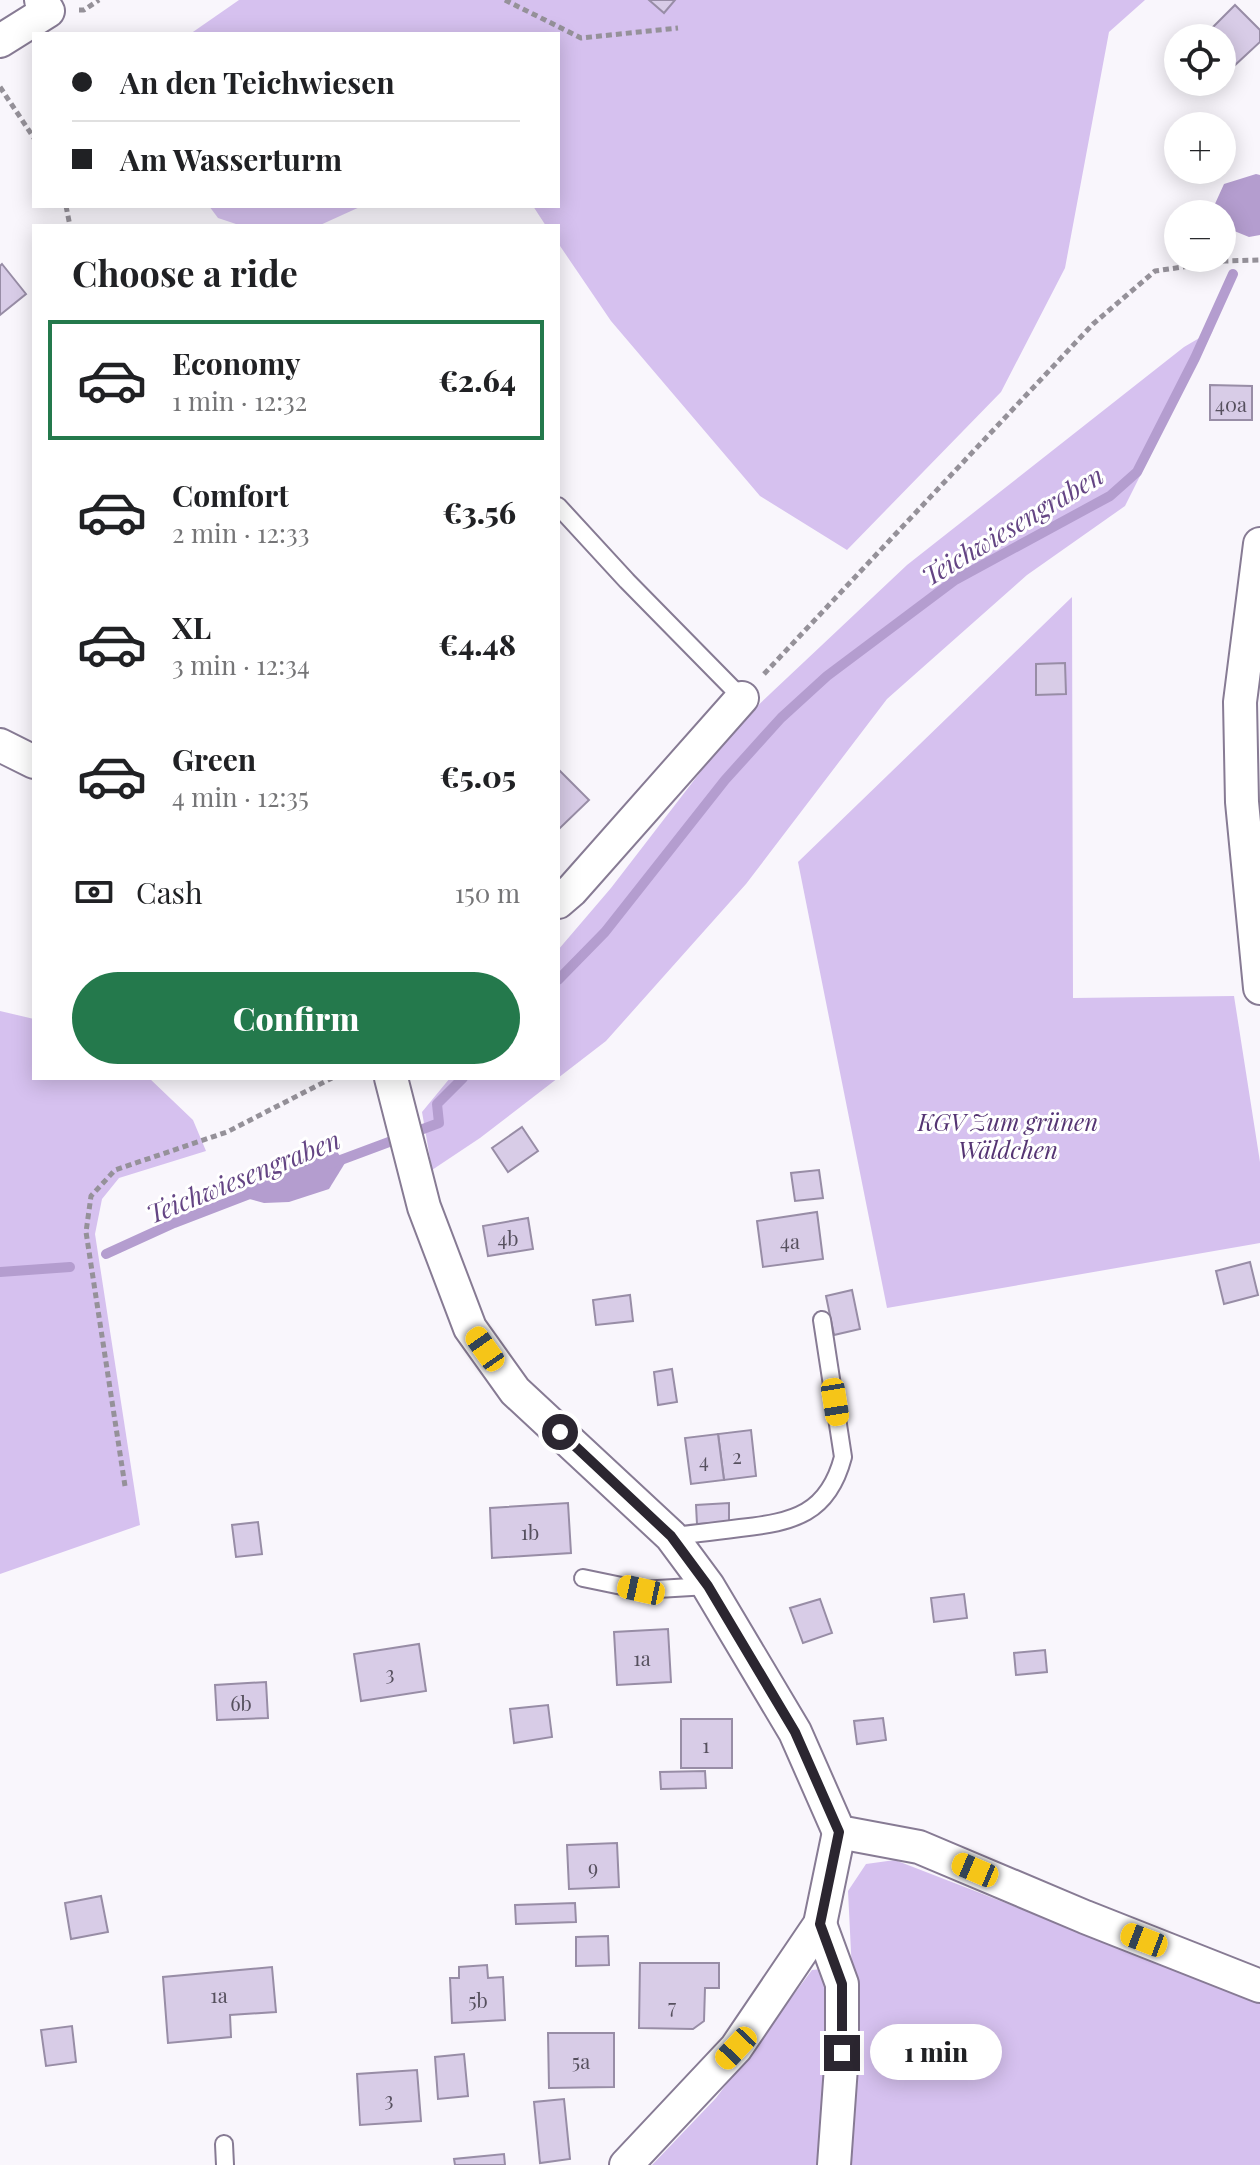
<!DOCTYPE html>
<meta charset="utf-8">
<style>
body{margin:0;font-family:"Playfair Display",serif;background:#f2f2f2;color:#202124;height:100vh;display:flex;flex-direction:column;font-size:30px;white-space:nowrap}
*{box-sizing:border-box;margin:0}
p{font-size:26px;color:#757577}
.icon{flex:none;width:44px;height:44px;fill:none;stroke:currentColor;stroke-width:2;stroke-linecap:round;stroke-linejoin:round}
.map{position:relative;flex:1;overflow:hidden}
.panel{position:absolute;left:32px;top:224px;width:528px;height:856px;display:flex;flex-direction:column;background:#fff;border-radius:0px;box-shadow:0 4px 20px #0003}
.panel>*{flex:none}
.hud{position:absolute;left:32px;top:32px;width:528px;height:176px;border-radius:0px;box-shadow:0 4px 20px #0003;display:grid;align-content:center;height:176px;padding:0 40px;background:#fff}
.buttons{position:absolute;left:1164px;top:24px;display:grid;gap:16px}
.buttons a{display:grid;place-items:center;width:72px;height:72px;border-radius:50%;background:#fff;box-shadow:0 4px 20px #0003;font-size:40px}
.end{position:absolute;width:36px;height:36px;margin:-18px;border:10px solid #2b2630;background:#fff;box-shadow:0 0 0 4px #fff}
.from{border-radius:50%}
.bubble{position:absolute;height:56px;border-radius:28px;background:#fff;box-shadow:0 4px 20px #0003;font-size:26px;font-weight:800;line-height:56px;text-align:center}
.car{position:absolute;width:24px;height:48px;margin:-24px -12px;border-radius:10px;box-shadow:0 0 6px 2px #0007;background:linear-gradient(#f5c518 24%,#345 0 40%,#f5c518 0 76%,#345 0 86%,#f5c518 0)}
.hud b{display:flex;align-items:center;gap:28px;height:76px;font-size:30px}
.hud b+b{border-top:2px solid #e0e0e0}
.hud i{width:20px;height:20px;background:#202124}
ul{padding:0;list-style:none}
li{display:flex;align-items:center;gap:24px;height:120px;margin:0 16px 12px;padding:0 24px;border:4px solid transparent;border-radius:0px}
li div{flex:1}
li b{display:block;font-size:30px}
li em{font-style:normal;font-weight:800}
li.active{border-color:#24794c}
li>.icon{width:72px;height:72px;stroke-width:1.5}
h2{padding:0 40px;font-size:36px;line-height:96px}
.pay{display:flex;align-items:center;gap:20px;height:88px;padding:0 40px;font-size:30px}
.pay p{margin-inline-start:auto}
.primary-button{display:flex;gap:16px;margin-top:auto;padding:16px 40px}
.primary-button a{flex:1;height:92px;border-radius:48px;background:#24794c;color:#fff;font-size:32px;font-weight:800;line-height:92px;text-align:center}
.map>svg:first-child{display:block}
</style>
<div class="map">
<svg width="1260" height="2165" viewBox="0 0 1260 2165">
<rect width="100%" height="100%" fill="#f9f6fc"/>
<g fill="#d6c1ef">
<polygon points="239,0 1145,0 1109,32 1065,268 1001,392 847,550 760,496 611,321 558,243 558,226 546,226 533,206 558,206 558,34 190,34"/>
<polygon points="209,206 362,206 318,226 242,226 218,218"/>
<polygon points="1213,330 1125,506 1027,575 887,699 746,884 606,1041 480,1138 432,1170 422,1112 450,1078 558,1078 558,950 611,888 735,727 907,565 1184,347"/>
<polygon points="1072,597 1073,998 1234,996 1260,1162 1260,1243 887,1308 798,862"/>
<polygon points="0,1011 34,1019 34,1078 149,1078 193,1120 206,1151 119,1178 102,1199 95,1234 140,1525 0,1574"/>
<polygon points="895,1860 1260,2002 1260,2165 844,2165 856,2053 848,1891 866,1864"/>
<polygon points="822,1969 832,1994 820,2165 652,2165 716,2098 812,1970"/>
</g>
<g fill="#b49dcf">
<polygon points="1256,174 1260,175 1260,235 1249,237 1222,226 1222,214 1217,214 1214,206 1224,184"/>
<path d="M 333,1146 L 345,1163 L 329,1189 L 289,1202 L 264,1203 L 242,1197 L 243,1181 C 274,1156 293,1148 333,1146 Z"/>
</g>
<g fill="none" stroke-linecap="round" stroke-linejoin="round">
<g stroke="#b49dcf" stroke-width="10">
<polyline points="558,980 605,932 725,780 781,718 827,676 955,580 1110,496 1137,472 1195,358 1233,274"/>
<polyline points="423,1129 439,1123 437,1104 463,1078"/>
<polyline points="330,1164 397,1139"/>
<polyline points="106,1254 174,1223 252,1193"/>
<polyline points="0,1272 70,1267"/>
</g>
</g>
<g fill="#d8cce7" stroke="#988da6" stroke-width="2">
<polygon points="649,0 675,0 664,13"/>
<polygon points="1235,5 1260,30 1260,42 1234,66 1222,54 1222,38 1206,38 1204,36"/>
<polygon points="2,264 26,294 0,315 0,266"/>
<polygon points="1210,385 1252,386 1252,420 1210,420"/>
<polygon points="1065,663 1066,694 1036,695 1036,664"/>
<polygon points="559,770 589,800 558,830 558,771"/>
<polygon points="522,1127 538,1151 508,1172 492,1148"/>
<polygon points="819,1170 823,1198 795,1201 791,1173"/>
<polygon points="817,1212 823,1259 763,1267 757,1221"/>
<polygon points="528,1218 533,1249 488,1256 483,1226"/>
<polygon points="1250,1262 1258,1295 1224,1304 1216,1271"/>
<polygon points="852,1290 860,1329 834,1335 826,1296"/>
<polygon points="630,1295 633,1321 596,1325 593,1300"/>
<polygon points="672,1369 677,1402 658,1405 654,1372"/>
<polygon points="751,1430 756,1476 724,1480 718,1434"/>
<polygon points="718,1434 724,1480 691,1484 685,1438"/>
<polygon points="568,1503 571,1553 492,1558 490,1508"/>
<polygon points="729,1503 729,1522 697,1524 696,1505"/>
<polygon points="258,1522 262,1554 236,1557 232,1525"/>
<polygon points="964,1594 967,1618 934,1622 931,1598"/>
<polygon points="820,1599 832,1633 803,1643 790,1608"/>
<polygon points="668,1629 671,1682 617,1685 614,1632"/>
<polygon points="419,1644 426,1691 361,1701 354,1654"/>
<polygon points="1045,1650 1047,1672 1016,1675 1014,1653"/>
<polygon points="266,1682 268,1718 217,1720 215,1685"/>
<polygon points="548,1705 552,1737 514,1743 510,1709"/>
<polygon points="883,1718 886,1740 857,1744 854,1721"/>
<rect x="681" y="1719" width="51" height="49"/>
<polygon points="705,1771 706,1788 661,1789 660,1772"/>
<polygon points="617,1843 619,1887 569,1889 567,1845"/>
<polygon points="101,1896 108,1932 71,1939 65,1903"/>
<polygon points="575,1903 576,1922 516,1924 515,1905"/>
<polygon points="608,1936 609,1965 576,1966 576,1937"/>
<polygon points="640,1963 719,1963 719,1988 705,1988 704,2021 693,2029 639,2028"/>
<polygon points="487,1965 488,1978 503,1977 505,2020 452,2023 450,1978 459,1978 459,1967"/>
<polygon points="272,1967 276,2012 230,2015 231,2037 168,2043 163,1977"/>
<polygon points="72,2026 76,2062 46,2066 41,2030"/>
<polygon points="548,2033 614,2033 614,2087 549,2088"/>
<polygon points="464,2054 468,2096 438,2099 435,2057"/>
<polygon points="417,2070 421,2121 360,2125 357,2074"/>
<polygon points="564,2099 570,2159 540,2163 534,2102"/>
<polygon points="504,2154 505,2165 455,2165 454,2159"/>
</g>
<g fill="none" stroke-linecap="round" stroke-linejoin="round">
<defs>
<g id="service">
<polyline points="558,506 627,581 742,698"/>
<path d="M 671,1536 C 694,1534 717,1531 740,1528 C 794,1522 828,1514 843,1457 L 822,1320"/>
<polyline points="583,1578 641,1590 708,1586"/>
<polyline points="224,2144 225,2165"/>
</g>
<g id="minor">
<polyline points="0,41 48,11 41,0"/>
<polyline points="1260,544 1240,702 1242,802 1260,988"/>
<polyline points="0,745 34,762"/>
<polyline points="558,902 572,890 742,698"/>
<polyline points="391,1078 424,1207 470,1328 515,1391 671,1536 708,1586 795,1732 839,1832 919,1847 1085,1917 1260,1986"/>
<polyline points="820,1924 842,1984 842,2053 834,2165"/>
<polyline points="626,2165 736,2048 820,1924 839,1832"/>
</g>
</defs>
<use href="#service" stroke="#877b94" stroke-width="20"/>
<use href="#minor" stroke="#877b94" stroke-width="36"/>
<g stroke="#959199" stroke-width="5" stroke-dasharray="6 4" stroke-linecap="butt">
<polyline points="505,0 581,38 678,28"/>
<polyline points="79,10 84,10 99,0"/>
<polyline points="0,87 34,138"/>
<polyline points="66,206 70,226"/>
<polyline points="764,674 1093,324 1155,271 1224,261 1260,260"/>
<polyline points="125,1486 86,1232 91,1196 115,1170 227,1132 332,1078"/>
</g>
<use href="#service" stroke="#fff" stroke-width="16"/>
<use href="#minor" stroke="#fff" stroke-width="32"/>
</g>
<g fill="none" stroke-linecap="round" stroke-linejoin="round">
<polyline stroke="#2b2630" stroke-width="10" points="560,1432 671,1536 708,1586 795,1732 839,1832 820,1924 842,1984 842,2053"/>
</g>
<g text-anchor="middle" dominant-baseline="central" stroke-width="6" stroke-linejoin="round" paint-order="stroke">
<g font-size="20" fill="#56505e">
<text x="1231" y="403">40a</text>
<text x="508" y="1237">4b</text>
<text x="790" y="1240">4a</text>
<text x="737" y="1455">2</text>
<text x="704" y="1459">4</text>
<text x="530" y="1531">1b</text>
<text x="642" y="1657">1a</text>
<text x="390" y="1672">3</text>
<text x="241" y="1702">6b</text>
<text x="706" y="1744">1</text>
<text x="593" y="1866">9</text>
<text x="219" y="1994">1a</text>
<text x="478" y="1999">5b</text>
<text x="672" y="2005">7</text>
<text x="581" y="2060">5a</text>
<text x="389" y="2098">3</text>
</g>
<g font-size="24" font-style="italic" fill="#553573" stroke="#fff">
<text x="1008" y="1121">KGV Zum grünen<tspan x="1008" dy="28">Wäldchen</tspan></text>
</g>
<g font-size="26" font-style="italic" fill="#644584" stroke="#fff">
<text transform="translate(1012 525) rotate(-31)">Teichwiesengraben</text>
<text transform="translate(243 1176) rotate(-22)">Teichwiesengraben</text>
</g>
</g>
</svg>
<div class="buttons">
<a><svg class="icon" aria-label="locate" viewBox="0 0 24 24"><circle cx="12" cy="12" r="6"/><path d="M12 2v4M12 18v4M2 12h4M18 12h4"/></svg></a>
<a>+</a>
<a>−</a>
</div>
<i class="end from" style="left:560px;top:1432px"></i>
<i class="end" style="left:842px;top:2053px"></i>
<div class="bubble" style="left:870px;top:2024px;width:132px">1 min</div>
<i class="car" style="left:485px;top:1349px;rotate:325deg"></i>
<i class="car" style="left:835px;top:1402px;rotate:171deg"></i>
<i class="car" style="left:641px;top:1590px;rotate:282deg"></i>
<i class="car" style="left:975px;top:1870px;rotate:293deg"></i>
<i class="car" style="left:1144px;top:1940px;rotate:291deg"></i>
<i class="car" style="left:736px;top:2048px;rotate:223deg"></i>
<div class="hud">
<b><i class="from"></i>An den Teichwiesen</b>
<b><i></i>Am Wasserturm</b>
</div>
<section class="panel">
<h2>Choose a ride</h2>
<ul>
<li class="active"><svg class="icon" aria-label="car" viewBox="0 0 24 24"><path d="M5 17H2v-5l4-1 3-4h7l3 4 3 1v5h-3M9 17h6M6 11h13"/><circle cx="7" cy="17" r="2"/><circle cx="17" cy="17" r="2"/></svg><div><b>Economy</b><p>1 min · 12:32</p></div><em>€2.64</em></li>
<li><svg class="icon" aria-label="car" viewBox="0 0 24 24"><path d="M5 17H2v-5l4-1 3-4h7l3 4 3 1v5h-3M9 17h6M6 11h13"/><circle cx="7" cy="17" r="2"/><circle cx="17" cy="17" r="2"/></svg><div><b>Comfort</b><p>2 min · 12:33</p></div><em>€3.56</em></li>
<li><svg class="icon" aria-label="car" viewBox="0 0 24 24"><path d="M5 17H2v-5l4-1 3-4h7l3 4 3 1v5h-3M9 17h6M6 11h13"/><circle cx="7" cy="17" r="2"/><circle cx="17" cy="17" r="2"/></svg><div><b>XL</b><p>3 min · 12:34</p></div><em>€4.48</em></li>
<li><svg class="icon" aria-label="car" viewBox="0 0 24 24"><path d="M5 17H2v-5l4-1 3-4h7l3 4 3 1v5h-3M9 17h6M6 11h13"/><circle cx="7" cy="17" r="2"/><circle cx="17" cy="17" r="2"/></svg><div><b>Green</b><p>4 min · 12:35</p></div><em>€5.05</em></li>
</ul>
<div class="pay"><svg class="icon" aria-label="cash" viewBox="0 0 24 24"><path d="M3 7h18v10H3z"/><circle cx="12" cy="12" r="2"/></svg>Cash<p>150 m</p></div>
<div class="primary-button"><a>Confirm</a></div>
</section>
</div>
